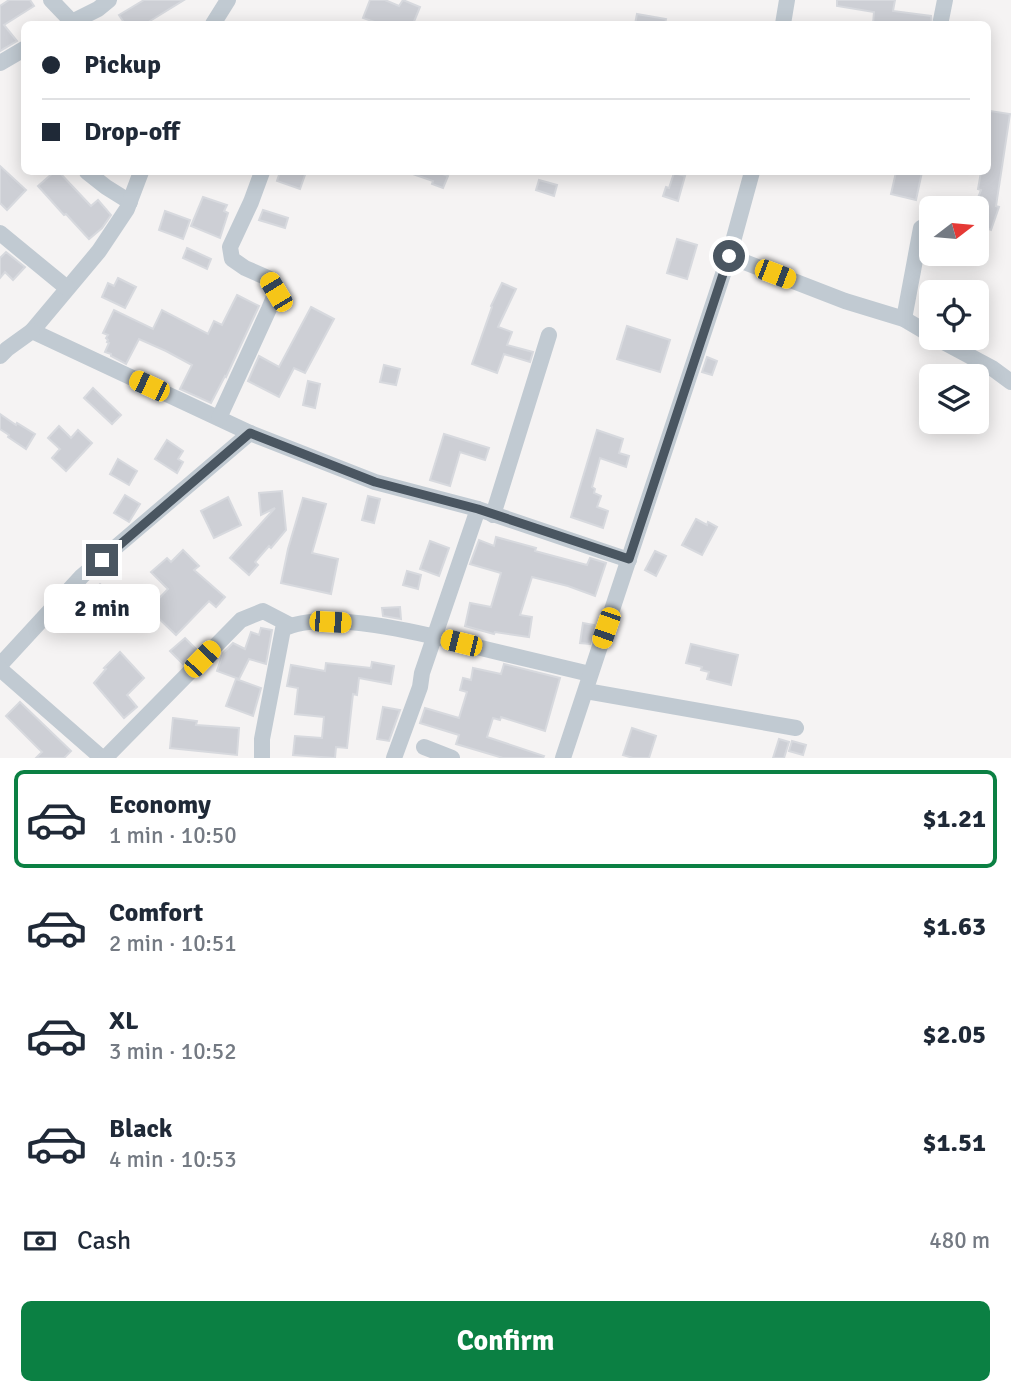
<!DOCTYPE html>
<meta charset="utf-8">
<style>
body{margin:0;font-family:Signika,sans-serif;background:#f6f6f7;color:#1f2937;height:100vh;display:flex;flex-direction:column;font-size:26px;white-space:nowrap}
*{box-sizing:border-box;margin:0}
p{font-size:23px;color:#747a83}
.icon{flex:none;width:38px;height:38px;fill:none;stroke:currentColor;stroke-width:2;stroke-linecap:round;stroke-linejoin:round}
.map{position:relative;height:758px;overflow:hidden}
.details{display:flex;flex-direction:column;background:#fff;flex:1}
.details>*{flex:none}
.top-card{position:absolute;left:21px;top:21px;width:970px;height:154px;border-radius:10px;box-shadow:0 4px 18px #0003;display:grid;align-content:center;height:154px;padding:0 21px;background:#fff}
.needle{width:46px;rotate:74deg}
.controls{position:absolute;left:919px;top:196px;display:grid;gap:14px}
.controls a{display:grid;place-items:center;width:70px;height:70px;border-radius:10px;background:#fff;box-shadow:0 4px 18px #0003;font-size:35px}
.end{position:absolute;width:32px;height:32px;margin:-16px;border:9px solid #4a5661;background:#fff;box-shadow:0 0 0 4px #fff}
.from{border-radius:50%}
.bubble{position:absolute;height:49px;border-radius:10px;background:#fff;box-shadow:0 4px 18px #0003;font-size:23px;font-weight:700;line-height:49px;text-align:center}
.car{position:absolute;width:21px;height:42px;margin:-21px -10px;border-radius:9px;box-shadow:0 0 5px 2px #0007;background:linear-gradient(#f5c518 24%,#345 0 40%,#f5c518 0 76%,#345 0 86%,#f5c518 0)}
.top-card b{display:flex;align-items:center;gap:24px;height:66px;font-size:26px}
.top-card b+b{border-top:2px solid #e0e1e3}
.top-card i{width:18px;height:18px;background:#1f2937}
ul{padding:12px 0 0;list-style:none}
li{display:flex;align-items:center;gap:21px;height:98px;margin:0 14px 10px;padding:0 7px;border:4px solid transparent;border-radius:10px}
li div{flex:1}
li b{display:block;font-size:26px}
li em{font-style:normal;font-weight:700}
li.active{border-color:#0b8043}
li>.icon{width:63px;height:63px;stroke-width:1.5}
.pay{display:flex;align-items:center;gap:18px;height:77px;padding:0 21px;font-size:26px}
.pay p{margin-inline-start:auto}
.button{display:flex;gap:14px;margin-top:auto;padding:14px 21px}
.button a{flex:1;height:80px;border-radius:10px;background:#0b8043;color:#fff;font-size:28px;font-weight:700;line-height:80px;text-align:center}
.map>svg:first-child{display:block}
</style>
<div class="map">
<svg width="1011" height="758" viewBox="0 0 1011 758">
<rect width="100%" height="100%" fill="#f5f3f3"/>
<g fill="#cdcfd5" stroke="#d7d9de" stroke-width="2">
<polygon points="9,0 30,0 34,6 4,25 17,41 0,51 0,6"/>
<polygon points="144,0 184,0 150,21 152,24 125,24 119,15"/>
<polygon points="370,0 385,0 399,6 403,0 420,7 413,24 380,24 363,18"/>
<polygon points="837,0 895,0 893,11 931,16 932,24 873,24 874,12 837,6"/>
<polygon points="637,14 666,19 665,24 635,24"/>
<polygon points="990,111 1010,114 996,206 999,207 991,230 976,224 976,208 974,208 981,190 978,189 981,172 987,172 987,132"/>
<polygon points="0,166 26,190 7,210 0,203"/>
<polygon points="54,172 59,172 91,206 98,200 111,215 102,228 89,239 66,214 64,215 38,186"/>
<polygon points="280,172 306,172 300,189 277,181"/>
<polygon points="410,172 437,172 448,176 443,188 432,184 433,181 410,173"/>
<polygon points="896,172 922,172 916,200 891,194"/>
<polygon points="674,173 685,176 678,201 663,196 666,187 669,188"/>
<polygon points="539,180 557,185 554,196 536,190"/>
<polygon points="203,197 227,205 224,211 228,213 220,238 191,226"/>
<polygon points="263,210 288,218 285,228 259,220"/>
<polygon points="165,211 190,220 183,239 159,230"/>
<polygon points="677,239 697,245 687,279 667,273"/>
<polygon points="187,248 211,259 207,269 183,258"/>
<polygon points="6,252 25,267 13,280 5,272 0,278 0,258"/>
<polygon points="118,278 136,287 125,308 102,297 108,283 114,286"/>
<polygon points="502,283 516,289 498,327 512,332 507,345 533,352 530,362 504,354 497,373 472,364 492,307 491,306"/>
<polygon points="237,295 259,306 226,377 225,376 211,403 180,389 192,365 166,351 139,339 126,364 111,356 111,354 105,352 109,343 107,342 108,340 106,338 108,335 103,333 114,310 153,329 162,310 208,334 214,321 222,325"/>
<polygon points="311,307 334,319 305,373 294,368 279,397 248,381 259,356 279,367"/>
<polygon points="627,326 670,340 660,372 617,359"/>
<polygon points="707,357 717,361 712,375 702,372"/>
<polygon points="384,365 400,369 396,385 380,382"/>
<polygon points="308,381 320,384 315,408 303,405"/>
<polygon points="93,388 121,415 112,424 84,398"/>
<polygon points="0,414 16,425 17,423 35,434 26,449 8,437 9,435 0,429"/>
<polygon points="59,426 71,438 78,430 92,443 66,471 52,458 60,449 48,438"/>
<polygon points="597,430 623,439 619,453 629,456 626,467 600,458 592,487 595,489 594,493 601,496 597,507 608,511 603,528 571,517"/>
<polygon points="444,434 489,448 485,460 460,452 450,486 430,480"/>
<polygon points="167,440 183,451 178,459 183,462 177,473 155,459"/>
<polygon points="118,459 137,471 129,485 110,474"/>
<polygon points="282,491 286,530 271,548 269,546 255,562 258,565 249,575 230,558 275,508 261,515 259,493"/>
<polygon points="125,495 140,504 129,522 114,513"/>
<polygon points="368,496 380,499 374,523 362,520"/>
<polygon points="228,497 241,525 214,538 201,511"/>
<polygon points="303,498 326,504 312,553 338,559 331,594 281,583 288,549"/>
<polygon points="696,519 707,525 708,522 717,527 702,555 682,545"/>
<polygon points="496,537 536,548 535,551 587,565 590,558 606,563 595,596 568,586 532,577 520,615 532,617 529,637 495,632 494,634 465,626 470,603 491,607 501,573 470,564 479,540 494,546"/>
<polygon points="430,541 449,548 439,576 420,569"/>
<polygon points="183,550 199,566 194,570 225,597 216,607 209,601 176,635 149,609 168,589 151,572 167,558 171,562"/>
<polygon points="655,551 666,556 656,576 645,570"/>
<polygon points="407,571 421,575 418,589 403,585"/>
<polygon points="100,584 109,592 100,602 91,593"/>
<polygon points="400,607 401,619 383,616 382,608"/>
<polygon points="583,623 594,625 590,644 580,643"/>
<polygon points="261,628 272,630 266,664 249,659 239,679 217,671 223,653 233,643 245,649 251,632 259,635"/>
<polygon points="185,638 197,650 183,664 170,651"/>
<polygon points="691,644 738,655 731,685 707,679 709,672 701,670 702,667 686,663"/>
<polygon points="120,652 144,678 127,695 137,707 124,718 94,683 106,669 104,668"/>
<polygon points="372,662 394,666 391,684 359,678 357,695 353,694 347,748 336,747 335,758 293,755 295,736 322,738 324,717 295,714 298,688 287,686 291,665 325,671 326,663 371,668"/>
<polygon points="504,664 560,678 545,731 501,717 500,720 493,718 487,737 544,756 543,758 503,758 456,744 459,735 420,723 425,708 459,718 467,692 460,690 463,678 471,680 473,668 501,674"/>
<polygon points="236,679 261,688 253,716 226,706"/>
<polygon points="20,702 71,751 64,758 36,758 42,752 6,716"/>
<polygon points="383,707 400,710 389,741 377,739"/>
<polygon points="173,718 197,721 196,725 239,728 237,755 170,748"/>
<polygon points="632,728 656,736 649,758 633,758 623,755"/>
<polygon points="779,739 789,742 784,758 773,758"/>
<polygon points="792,741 806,745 803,755 789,751"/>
</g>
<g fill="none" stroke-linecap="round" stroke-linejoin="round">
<g stroke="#c1cad2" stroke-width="16">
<polyline points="51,0 74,24"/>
<polyline points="941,20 945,0"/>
<polyline points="68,24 98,9 109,0"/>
<polyline points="213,24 228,0"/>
<polyline points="783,24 787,0"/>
<polyline points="0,63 24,49"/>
<polyline points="87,172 106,187 130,202"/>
<polyline points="141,172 127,209 99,251 32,331 250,433 375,482 478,509 629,560"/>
<polyline points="0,233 67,288"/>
<polyline points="729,256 845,301 904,319 931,335"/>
<polyline points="904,319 921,228"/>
<polyline points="936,338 992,368 1011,382"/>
<polyline points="0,356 7,349 32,331"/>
<polyline points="219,418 269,309 276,292 268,278 245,268 232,259 230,247 251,202 262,172"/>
<polyline points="493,515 549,335"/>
<polyline points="0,665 82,576 250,433"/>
<polyline points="0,669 102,758"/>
<polyline points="586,691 796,728"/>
<polyline points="424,747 452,758"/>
<polyline points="105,758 241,620 263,611 290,625"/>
<path d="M 262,758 L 262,739 L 283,629 C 327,607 437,637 485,649 C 520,657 555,666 590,674"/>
<polyline points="394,758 420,687 422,673 478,509"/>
<polyline points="563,758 729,256 752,172"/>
</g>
</g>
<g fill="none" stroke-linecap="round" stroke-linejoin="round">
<polyline stroke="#4a5661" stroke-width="9" points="102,560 250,433 375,482 478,509 629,559 729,256"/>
</g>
</svg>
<div class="controls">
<a><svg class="needle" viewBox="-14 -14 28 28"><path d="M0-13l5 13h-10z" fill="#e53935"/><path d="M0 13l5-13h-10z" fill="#747a83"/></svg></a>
<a><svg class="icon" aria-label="locate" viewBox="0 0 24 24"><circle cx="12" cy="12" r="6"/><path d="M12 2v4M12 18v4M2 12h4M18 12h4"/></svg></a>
<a><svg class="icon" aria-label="layers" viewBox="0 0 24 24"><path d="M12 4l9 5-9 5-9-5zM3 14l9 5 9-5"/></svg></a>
</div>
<i class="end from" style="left:729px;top:256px"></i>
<i class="end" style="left:102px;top:560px"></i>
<div class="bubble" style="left:44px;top:584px;width:116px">2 min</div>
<i class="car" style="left:775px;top:274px;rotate:111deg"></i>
<i class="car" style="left:276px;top:292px;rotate:329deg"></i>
<i class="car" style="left:149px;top:386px;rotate:295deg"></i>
<i class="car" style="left:330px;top:622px;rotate:93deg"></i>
<i class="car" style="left:606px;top:628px;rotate:199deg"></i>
<i class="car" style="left:461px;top:643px;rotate:284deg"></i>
<i class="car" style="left:202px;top:659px;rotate:44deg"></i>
<div class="top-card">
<b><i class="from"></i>Pickup</b>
<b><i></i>Drop-off</b>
</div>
</div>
<section class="details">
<ul>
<li class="active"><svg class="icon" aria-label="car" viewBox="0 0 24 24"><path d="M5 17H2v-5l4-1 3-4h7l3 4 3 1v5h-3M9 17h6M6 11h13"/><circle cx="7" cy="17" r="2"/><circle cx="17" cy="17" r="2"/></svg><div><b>Economy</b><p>1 min · 10:50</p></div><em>$1.21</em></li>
<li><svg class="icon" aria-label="car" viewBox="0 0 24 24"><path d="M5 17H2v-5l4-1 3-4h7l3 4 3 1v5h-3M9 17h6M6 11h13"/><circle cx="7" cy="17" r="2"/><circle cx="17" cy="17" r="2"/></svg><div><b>Comfort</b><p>2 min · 10:51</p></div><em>$1.63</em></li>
<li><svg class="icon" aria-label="car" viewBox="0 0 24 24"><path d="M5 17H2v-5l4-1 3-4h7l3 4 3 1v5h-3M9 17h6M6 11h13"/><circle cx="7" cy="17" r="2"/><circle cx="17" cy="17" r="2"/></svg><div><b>XL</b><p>3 min · 10:52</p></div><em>$2.05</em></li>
<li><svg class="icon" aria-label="car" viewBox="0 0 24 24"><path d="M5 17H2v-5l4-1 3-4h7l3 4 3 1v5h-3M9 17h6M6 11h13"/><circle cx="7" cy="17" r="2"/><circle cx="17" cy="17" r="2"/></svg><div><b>Black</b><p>4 min · 10:53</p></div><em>$1.51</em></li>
</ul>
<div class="pay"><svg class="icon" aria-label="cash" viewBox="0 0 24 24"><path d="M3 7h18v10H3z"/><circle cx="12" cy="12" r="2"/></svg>Cash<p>480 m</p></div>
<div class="button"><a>Confirm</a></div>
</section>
